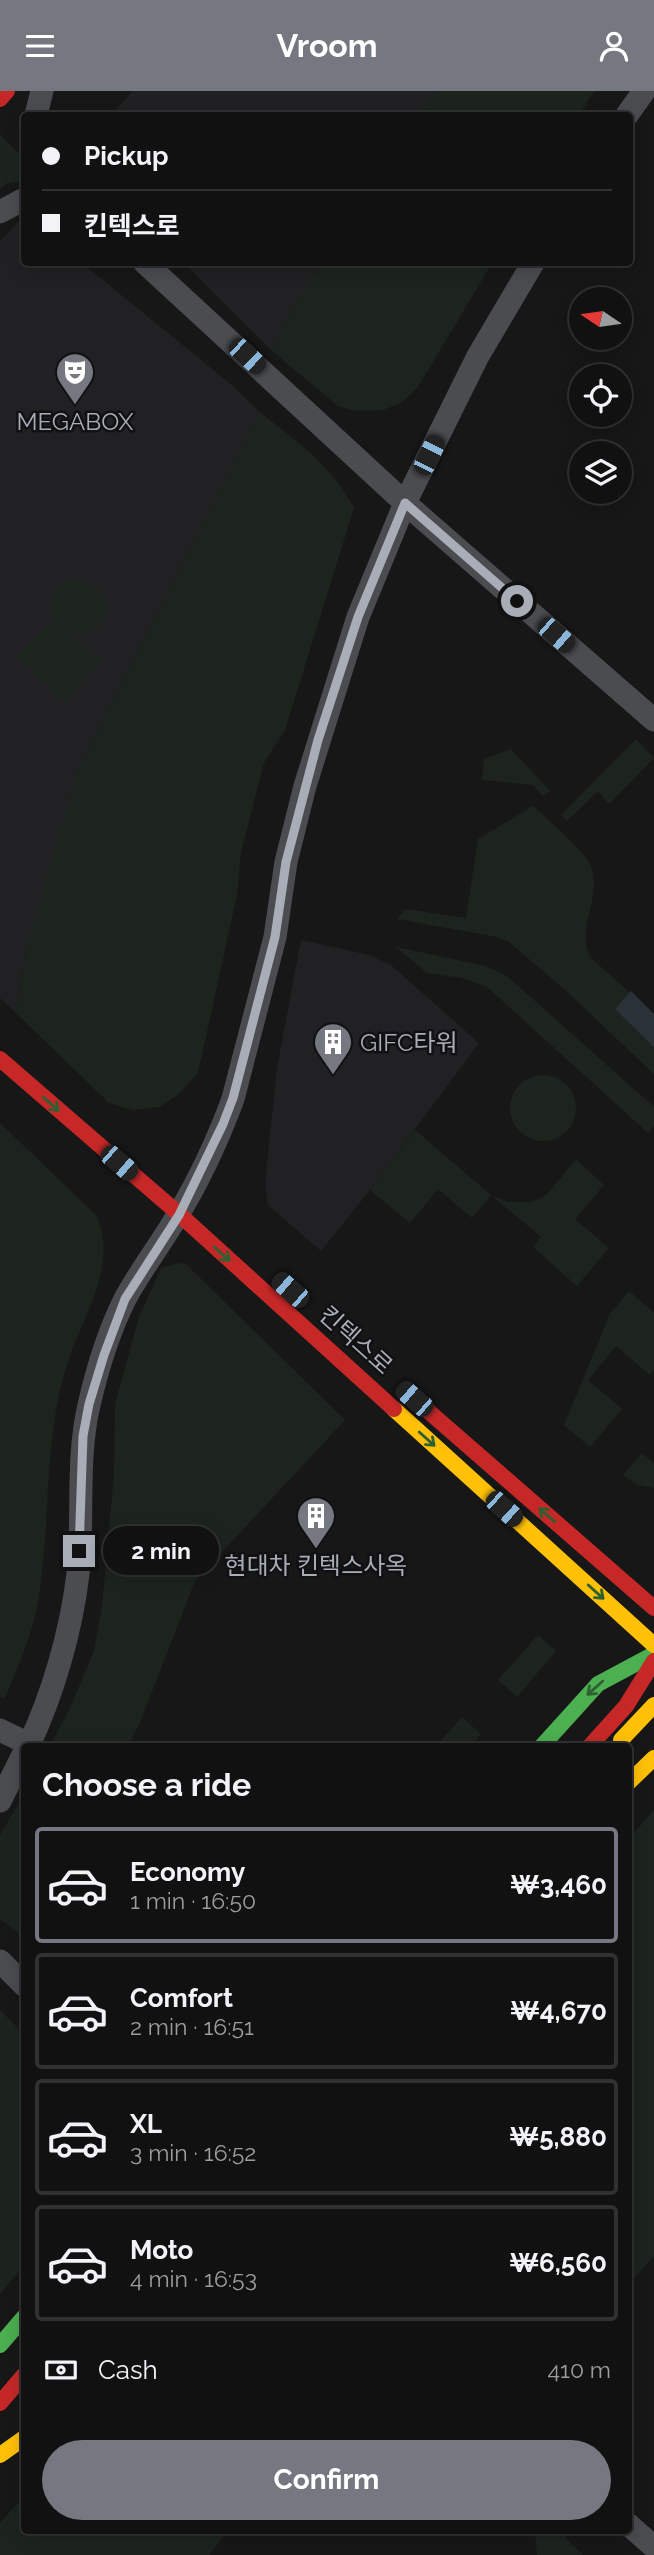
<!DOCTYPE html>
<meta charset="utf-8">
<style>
body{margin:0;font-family:Raleway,"Noto Sans KR",sans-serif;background:#1e1f1f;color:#f1f3f6;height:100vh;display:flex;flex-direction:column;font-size:26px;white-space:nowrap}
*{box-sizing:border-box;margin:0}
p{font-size:23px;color:#9c9d9f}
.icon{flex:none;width:38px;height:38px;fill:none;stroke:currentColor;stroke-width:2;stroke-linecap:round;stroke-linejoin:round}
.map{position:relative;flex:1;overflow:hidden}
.sheet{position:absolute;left:21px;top:1652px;width:611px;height:791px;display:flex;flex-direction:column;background:#111;border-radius:7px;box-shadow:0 4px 18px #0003,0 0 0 2px #303131}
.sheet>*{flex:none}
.banner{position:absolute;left:21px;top:21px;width:612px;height:154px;border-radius:7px;box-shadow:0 4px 18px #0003,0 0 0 2px #303131;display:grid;align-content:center;height:154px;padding:0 21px;background:#111}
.needle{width:46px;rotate:283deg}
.tools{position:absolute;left:569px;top:196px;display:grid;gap:14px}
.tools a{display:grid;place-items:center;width:63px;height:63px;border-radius:50%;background:#111;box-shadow:0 4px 18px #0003,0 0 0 2px #303131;font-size:35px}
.end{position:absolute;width:32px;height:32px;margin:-16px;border:9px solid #a8adb8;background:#111;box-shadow:0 0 0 4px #111}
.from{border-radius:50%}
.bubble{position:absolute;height:49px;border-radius:24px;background:#111;box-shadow:0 4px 18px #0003,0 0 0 2px #303131;font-size:23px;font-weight:700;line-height:49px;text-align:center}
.car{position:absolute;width:21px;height:42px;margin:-21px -10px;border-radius:9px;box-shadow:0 0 5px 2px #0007;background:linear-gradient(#222 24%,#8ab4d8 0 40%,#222 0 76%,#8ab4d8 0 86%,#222 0)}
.banner b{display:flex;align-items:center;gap:24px;height:66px;font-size:26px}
.banner b+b{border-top:2px solid #303131}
.banner i{width:18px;height:18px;background:#f1f3f6}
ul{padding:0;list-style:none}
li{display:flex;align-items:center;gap:21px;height:116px;margin:0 14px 10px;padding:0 7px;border:4px solid #303131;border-radius:7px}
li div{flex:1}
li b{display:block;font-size:26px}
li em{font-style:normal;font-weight:700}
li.selected{border-color:#757880}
li>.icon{width:63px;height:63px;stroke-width:1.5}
h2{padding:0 21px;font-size:32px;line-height:84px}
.pay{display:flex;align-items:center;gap:18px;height:77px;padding:0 21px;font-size:26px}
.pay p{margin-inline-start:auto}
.cta{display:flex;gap:14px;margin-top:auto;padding:14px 21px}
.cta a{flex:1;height:80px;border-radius:42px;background:#757880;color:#fff;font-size:28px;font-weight:700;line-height:80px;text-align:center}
header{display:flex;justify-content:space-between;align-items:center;height:91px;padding:0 21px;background:#757880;color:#fff;font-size:32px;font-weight:700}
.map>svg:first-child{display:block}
</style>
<header><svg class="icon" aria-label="menu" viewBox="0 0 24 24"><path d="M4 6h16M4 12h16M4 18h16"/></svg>Vroom<svg class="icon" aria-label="person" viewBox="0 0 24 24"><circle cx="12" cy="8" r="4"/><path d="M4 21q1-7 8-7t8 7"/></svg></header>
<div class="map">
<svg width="654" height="2464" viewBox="0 0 654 2464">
<rect width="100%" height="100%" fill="#171717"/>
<g fill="#212123">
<polygon points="133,0 435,0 417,24 111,24"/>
<polygon points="24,124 24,172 82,172 232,294 260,321 78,679 27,855 16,922 0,907 0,151"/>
<polygon points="184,172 319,172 271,259"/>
<polygon points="301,849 369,864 391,874 479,952 370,1099 321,1160 268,1114 265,1093 277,977"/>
</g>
<g fill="#1d241e">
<polygon points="435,0 594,0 579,24 417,24"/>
<polygon points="0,44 24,67 24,91 7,92 0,98"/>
<polygon points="319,172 492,172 418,296 401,312 383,319 356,320 338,315 271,259"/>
<path d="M 260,321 C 298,352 330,372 354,417 L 285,639 L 264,672 L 241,761 L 237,804 L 198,982 L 179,1003 L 159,1016 L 133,1019 L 109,1012 L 16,922 L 28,850 L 78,679 Z"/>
<path d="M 76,488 C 120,493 115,546 71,545 L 100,570 L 65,612 L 16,566 L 53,529 C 47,509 55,493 76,488 Z"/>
<polygon points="636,648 654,667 609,713 598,700 567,730 561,724"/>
<polygon points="511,658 550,700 543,705 533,694 482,689 484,668"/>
<path d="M 533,715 C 546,727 580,756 588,770 C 607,801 573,837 591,867 L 654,923 L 654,983 L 564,898 L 508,850 L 492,845 L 397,828 L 405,818 L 466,827 L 478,748 Z"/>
<polygon points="396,856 486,875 507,885 654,1016 654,1035 648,1042 487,896 462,887 427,882"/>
<circle cx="543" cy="1017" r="33"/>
<path d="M 0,1032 L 96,1124 C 118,1170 87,1219 71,1262 C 42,1341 52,1429 38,1511 C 32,1544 18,1576 5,1607 L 0,1606 Z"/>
<polygon points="415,1039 491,1104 508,1111 530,1111 540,1108 549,1101 576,1068 604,1094 575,1128 609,1157 577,1195 533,1156 541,1146 491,1104 472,1127 438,1098 410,1132 370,1099"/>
<polygon points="180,1172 186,1173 345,1329 195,1490 141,1629 128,1655 50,1655 71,1615 94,1560 102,1515 114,1383 115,1313 139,1226 161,1177"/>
<polygon points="629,1200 654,1222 654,1279 650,1284 616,1255 588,1289 622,1318 590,1356 564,1334 610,1223"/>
<polygon points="642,1362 654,1372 654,1397 638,1394 623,1384"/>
<polygon points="538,1544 556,1560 517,1606 498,1589"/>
<polygon points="462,1626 481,1643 470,1655 436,1655"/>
<polygon points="24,1703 24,1846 0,1828 0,1744"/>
<polygon points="654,1719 654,2165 628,2194 628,1749"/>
<polygon points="0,1919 24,1943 24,2174 0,2203"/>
<polygon points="24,2405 24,2440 228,2440 209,2464 0,2464 0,2432"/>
<polygon points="535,2440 559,2440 583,2464 537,2464"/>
</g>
<polygon fill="#2a3239" points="631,900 654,923 654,956 615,918"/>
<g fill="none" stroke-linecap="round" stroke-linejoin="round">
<g stroke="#4b4c50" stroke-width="23">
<polyline points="36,24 42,0"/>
<polyline points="627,24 644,0"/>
<polyline points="0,121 24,108"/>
<polyline points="145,172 405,412 654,629"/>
<polyline points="0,1639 29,1653"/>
<path d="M 28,1656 C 53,1603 71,1541 78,1483 C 84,1426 76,1370 89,1314 C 97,1279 109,1240 125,1208 C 140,1180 160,1154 176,1127 C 199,1090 218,1048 233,1008 L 275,846 L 286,771 L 305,695 L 358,526 L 405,412 L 478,265 L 533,172"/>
<polyline points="0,1710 24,1662"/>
<polyline points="0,1870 24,1894"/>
<polyline points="628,2433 654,2456"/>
</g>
<g stroke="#4caf50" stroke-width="16">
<polyline points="541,1656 598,1593 654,1563"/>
<polyline points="0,2254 24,2226"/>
</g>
<g stroke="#ffc107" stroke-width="16">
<polyline points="394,1318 654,1554"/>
<polyline points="621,1649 654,1614"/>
<polyline points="628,1692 654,1667"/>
<polyline points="0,2364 24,2347"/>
</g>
<g stroke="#c62828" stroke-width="16">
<polyline points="0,8 7,0"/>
<polyline points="0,968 179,1123 394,1318"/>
<polyline points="420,1313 654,1517"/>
<polyline points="589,1656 626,1615 654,1570"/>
<polyline points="0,2312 24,2284"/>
</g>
</g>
<defs><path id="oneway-shaft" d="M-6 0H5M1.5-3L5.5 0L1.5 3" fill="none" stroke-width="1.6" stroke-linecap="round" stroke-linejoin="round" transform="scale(1.75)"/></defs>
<g stroke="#2e6032">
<use href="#oneway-shaft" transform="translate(51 1013) rotate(41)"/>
<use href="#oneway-shaft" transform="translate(222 1163) rotate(42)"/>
<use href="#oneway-shaft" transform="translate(427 1348) rotate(42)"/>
<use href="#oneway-shaft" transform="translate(547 1424) rotate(-139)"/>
<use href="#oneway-shaft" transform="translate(596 1501) rotate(42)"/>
<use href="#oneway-shaft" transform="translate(595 1597) rotate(138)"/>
</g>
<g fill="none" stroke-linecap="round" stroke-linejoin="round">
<polyline stroke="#a8adb8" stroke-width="9" points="79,1460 83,1345 89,1313 104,1264 125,1208 179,1124 223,1033 233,1007 275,846 286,771 318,649 358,526 405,412 517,510"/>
</g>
<defs>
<symbol id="theatre-pin" viewBox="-11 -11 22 30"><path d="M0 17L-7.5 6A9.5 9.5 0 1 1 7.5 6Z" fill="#757880" stroke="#111113"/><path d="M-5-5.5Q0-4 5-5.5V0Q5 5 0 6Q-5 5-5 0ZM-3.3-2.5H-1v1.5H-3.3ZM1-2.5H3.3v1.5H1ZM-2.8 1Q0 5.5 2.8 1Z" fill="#fff"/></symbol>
<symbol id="building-pin" viewBox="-11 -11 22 30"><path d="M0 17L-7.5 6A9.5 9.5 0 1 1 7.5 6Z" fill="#757880" stroke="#111113"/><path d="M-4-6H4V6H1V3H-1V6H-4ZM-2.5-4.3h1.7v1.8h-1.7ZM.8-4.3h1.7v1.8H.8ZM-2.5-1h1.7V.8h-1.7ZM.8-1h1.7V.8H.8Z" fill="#fff"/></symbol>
</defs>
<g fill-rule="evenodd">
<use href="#theatre-pin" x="53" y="259" width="44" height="60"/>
<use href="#building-pin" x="311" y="929" width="44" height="60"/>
<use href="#building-pin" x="294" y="1403" width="44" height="60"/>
</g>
<g text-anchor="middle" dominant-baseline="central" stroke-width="5" stroke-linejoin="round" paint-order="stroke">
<g font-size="24" fill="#a8adb8" stroke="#111113">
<text x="75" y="330">MEGABOX</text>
<text x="360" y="951" text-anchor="start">GIFC타워</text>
<text x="316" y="1474">현대차 킨텍스사옥</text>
</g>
<g font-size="24" fill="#a8adb8" stroke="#111113">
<text transform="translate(356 1249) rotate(42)">킨텍스로</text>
</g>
</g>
</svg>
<div class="tools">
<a><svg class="needle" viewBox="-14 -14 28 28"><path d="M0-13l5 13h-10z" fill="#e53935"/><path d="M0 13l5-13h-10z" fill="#9c9d9f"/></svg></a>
<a><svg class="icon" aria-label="locate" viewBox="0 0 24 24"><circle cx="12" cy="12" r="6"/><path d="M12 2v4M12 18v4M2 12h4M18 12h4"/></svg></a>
<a><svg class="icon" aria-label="layers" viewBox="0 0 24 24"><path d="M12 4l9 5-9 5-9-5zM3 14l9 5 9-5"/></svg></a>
</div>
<i class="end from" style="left:517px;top:510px"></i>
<i class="end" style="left:79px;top:1460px"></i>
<div class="bubble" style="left:103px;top:1435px;width:116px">2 min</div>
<i class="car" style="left:247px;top:265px;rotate:133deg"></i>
<i class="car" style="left:429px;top:364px;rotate:26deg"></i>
<i class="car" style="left:556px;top:544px;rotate:131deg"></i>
<i class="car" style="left:119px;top:1072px;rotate:131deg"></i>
<i class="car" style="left:290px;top:1199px;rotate:311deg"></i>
<i class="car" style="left:414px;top:1308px;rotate:311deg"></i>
<i class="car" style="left:504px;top:1418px;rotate:132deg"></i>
<div class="banner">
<b><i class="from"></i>Pickup</b>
<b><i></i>킨텍스로</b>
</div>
<section class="sheet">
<h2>Choose a ride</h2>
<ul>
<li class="selected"><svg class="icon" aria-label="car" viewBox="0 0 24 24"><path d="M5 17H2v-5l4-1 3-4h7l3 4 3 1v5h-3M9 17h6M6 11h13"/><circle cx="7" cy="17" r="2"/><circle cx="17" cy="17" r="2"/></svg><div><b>Economy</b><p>1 min · 16:50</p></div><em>₩3,460</em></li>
<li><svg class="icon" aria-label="car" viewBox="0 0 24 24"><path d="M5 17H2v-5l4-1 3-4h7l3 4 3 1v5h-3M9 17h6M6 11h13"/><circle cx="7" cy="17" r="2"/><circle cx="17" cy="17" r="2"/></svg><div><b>Comfort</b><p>2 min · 16:51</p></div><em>₩4,670</em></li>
<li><svg class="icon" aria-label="car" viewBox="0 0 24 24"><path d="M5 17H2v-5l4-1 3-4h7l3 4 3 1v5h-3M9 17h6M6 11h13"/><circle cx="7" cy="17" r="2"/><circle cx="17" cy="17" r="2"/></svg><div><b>XL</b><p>3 min · 16:52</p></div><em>₩5,880</em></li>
<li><svg class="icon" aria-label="car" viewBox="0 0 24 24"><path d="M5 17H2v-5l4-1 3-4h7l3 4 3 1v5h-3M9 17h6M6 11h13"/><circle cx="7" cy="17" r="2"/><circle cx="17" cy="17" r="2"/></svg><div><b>Moto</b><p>4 min · 16:53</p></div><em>₩6,560</em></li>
</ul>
<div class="pay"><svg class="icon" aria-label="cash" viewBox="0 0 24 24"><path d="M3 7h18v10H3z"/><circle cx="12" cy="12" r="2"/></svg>Cash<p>410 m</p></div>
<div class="cta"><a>Confirm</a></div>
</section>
</div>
